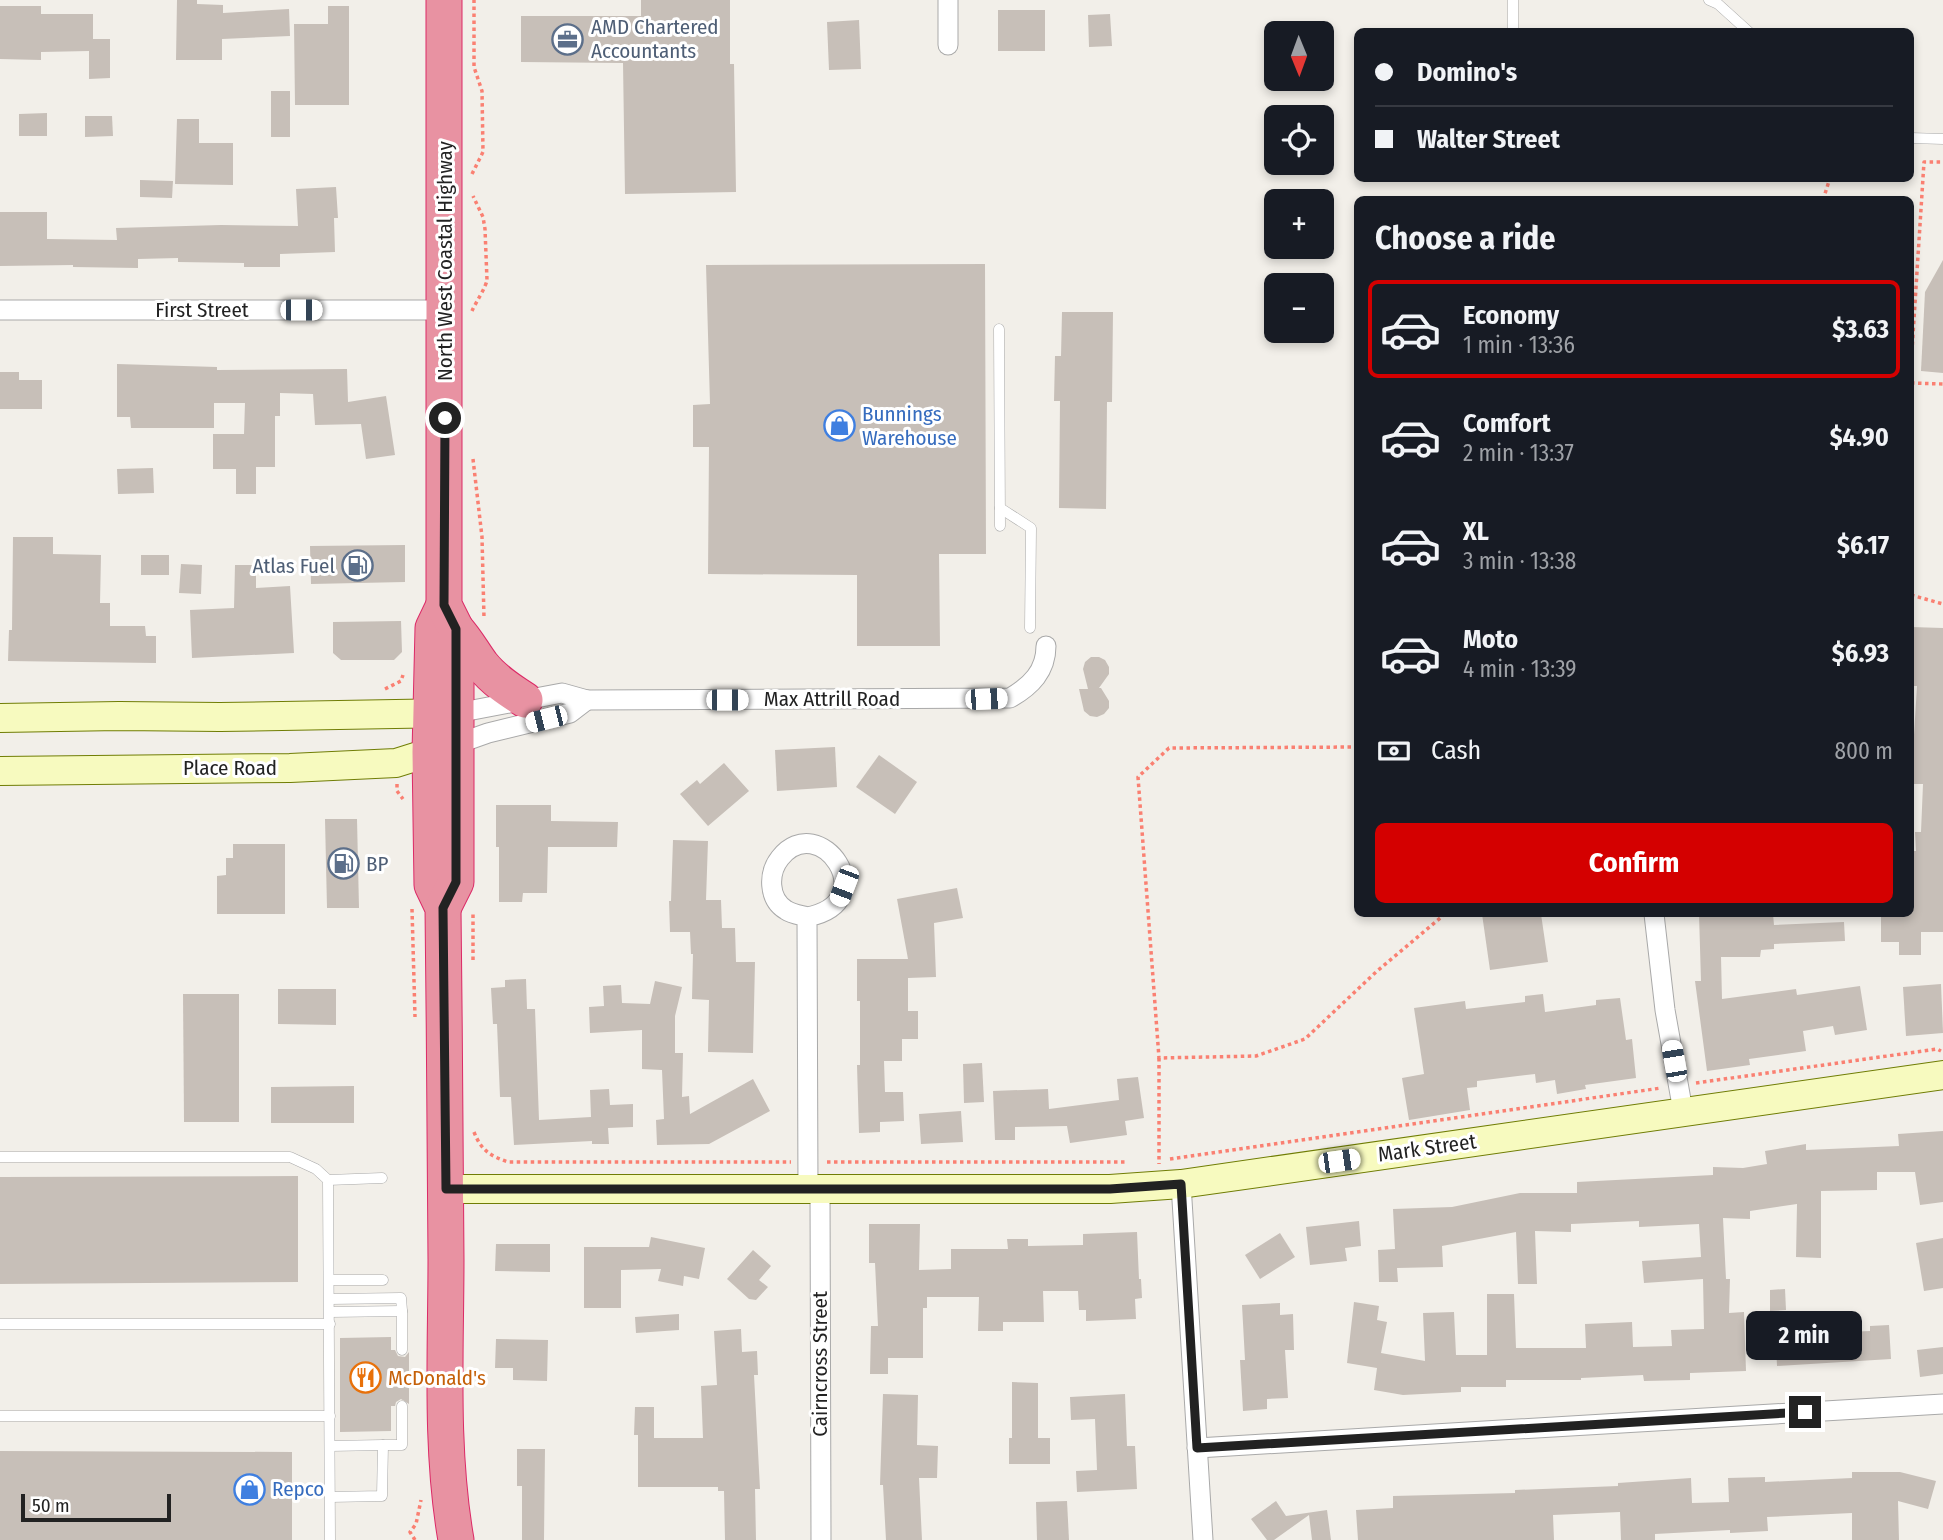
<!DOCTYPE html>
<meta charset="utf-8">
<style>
body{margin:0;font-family:"Fira Sans Condensed",sans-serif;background:#20242c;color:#f1f3f6;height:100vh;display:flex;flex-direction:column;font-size:26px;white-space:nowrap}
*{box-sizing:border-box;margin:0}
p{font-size:23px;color:#9ea1a6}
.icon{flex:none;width:38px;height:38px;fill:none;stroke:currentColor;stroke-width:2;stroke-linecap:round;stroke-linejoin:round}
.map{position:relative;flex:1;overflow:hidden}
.side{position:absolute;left:1354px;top:196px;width:560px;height:721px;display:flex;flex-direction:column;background:#171b24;border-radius:10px;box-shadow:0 4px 10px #0003}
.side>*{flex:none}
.top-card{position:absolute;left:1354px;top:28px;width:560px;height:154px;border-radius:10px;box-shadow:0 4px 10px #0003;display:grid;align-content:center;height:154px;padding:0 21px;background:#171b24}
.needle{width:46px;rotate:179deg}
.controls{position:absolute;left:1264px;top:21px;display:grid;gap:14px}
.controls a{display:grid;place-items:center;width:70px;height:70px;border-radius:10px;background:#171b24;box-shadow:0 4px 10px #0003;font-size:35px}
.scale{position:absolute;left:21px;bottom:18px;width:150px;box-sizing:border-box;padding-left:7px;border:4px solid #222;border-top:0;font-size:19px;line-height:24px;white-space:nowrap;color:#222;-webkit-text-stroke:5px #fff;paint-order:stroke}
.end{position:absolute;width:32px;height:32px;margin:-16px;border:9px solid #222;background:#fff;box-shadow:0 0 0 4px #fff}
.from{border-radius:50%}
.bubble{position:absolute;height:49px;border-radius:10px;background:#171b24;box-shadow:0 4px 10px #0003;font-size:23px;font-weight:700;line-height:49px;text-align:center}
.car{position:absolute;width:21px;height:42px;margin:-21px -10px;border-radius:9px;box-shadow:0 0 5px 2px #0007;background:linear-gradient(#fff 24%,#345 0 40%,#fff 0 76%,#345 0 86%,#fff 0)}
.top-card b{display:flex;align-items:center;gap:24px;height:66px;font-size:26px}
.top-card b+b{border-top:2px solid #363941}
.top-card i{width:18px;height:18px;background:#f1f3f6}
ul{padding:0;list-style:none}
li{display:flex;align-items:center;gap:21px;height:98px;margin:0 14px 10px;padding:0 7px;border:4px solid transparent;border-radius:10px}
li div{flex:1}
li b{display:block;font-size:26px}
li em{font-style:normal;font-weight:700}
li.selected{border-color:#d40000}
li>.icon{width:63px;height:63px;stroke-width:1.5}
h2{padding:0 21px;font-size:32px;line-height:84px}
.pay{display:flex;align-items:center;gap:18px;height:77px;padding:0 21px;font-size:26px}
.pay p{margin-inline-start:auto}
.button{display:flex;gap:14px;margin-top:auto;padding:14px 21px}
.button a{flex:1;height:80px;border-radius:10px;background:#d40000;color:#fff;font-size:28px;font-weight:700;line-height:80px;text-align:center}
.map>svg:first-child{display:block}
</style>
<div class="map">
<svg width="1943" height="1540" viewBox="0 0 1943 1540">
<rect width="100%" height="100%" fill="#f2efe9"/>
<g fill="#c7bfb8">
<polygon points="177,0 197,0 197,4 223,5 223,13 289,9 290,36 222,39 222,60 176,60"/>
<polygon points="641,0 730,0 730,64 734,64 736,192 625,194 623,63 521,62 521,16 641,16"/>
<polygon points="0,6 41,6 41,14 93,14 93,39 110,39 110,78 89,79 89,51 41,52 41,60 0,59"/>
<polygon points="328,6 349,6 349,105 295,105 294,24 328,24"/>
<rect x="998" y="10" width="47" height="41"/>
<polygon points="1110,14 1112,46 1089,47 1088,15"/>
<polygon points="859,20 861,69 829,70 827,22"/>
<rect x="271" y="91" width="19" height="46"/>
<polygon points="47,113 47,136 19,136 19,114"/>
<polygon points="85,116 112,116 113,136 85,137"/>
<polygon points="177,119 199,119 199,143 233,143 233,185 175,184"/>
<polygon points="140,180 173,181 172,198 140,197"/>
<polygon points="336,187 338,218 334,218 335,252 280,254 280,267 244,267 244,263 178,262 178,258 138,259 138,268 73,267 73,265 0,266 0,212 47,212 47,239 117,240 116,228 221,225 298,226 296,189"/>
<polygon points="1943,260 1943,373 1921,371 1925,292"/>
<polygon points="985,264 986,554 939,554 940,646 857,646 857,575 708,574 709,447 693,447 693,405 710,404 706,265"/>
<polygon points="1062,312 1113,312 1112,402 1107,402 1106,509 1059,508 1060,401 1054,401 1055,356 1061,356"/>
<polygon points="117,364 217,367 217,370 347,369 348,402 386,396 395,455 366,459 361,424 315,425 313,394 280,393 280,416 275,416 275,467 256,467 256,494 236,494 236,469 213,469 213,434 244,434 245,403 214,403 214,428 131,428 130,417 117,417"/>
<polygon points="0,372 19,372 19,380 42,380 42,409 0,409"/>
<polygon points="153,468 154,493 118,494 117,469"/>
<polygon points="13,537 53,537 53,554 101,555 100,603 110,603 110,626 145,626 146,636 156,636 156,663 8,661 9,630 12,630"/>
<polygon points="405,545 405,582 311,584 310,546"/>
<rect x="141" y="555" width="28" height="20"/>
<polygon points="181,564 202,565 201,594 179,593"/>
<polygon points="235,565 256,565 256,588 290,586 294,653 192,658 190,610 234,608"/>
<polygon points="401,621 402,652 394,660 341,660 333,653 333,622"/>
<polygon points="1911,627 1943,628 1943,932 1921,932 1921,955 1899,955 1899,942 1881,942 1881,914 1911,914 1911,851 1916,851 1915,832 1921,832 1923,784 1911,784 1917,686 1911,686"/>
<polygon points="1091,657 1099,657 1105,660 1109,667 1109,674 1099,688 1101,688 1109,701 1109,708 1104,714 1097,717 1090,716 1084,711 1079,689 1088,689 1083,669 1085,662"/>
<polygon points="835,747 837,787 777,791 775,750"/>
<polygon points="879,755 917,782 895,814 856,787"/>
<polygon points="724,763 749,791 708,826 680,794 697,780 700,784"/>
<polygon points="496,805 551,805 551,821 618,822 617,847 548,847 547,893 523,893 522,902 499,902 499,847 496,847"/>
<polygon points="325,819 357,819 359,908 327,908"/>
<polygon points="673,840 708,841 706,900 721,900 722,928 735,928 736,962 755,962 753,1053 708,1052 709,1000 692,999 693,954 691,954 690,932 670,932 669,901 671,901"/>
<polygon points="233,844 285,844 285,914 217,914 217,876 226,875 226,858 233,858"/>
<polygon points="957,888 963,918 934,923 936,977 908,978 908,1011 918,1011 918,1039 902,1039 902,1061 884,1061 885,1092 903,1092 904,1121 880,1122 880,1132 859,1133 857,1065 860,1065 860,1001 857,1001 857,959 908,959 897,899"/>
<polygon points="1482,914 1541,914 1548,962 1490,970"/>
<polygon points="1699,914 1773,914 1774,925 1844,922 1845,941 1774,944 1774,949 1761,950 1760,957 1721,957 1722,999 1796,989 1797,995 1860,986 1867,1030 1835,1035 1833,1026 1803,1031 1806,1051 1749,1059 1750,1065 1707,1071 1695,981 1701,981"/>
<polygon points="526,979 527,1009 535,1009 539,1120 591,1117 590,1090 609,1089 610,1105 633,1104 633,1127 608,1128 609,1144 592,1144 592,1141 514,1145 511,1097 500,1097 497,1024 493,1024 491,988 505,987 505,980"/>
<polygon points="655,981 682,987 675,1016 675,1053 683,1053 682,1097 689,1096 690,1114 753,1079 770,1111 709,1144 657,1145 656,1120 664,1119 662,1070 642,1069 642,1030 590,1033 589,1007 604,1006 603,986 621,985 622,1003 650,1004"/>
<polygon points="1941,984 1943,1033 1906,1036 1903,987"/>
<polygon points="278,989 336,989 336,1025 278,1024"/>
<polygon points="183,994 239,994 239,1122 184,1122"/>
<polygon points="1543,994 1545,1012 1596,1005 1596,1000 1620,998 1626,1040 1632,1039 1636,1078 1585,1085 1586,1089 1557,1094 1555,1080 1536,1083 1535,1074 1477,1081 1477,1087 1467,1088 1470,1110 1409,1120 1402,1078 1424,1074 1414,1008 1465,1001 1466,1009 1525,1002 1525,996"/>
<polygon points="982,1063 984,1102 964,1103 963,1064"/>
<polygon points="1138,1077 1144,1118 1125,1121 1127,1135 1070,1143 1067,1126 1015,1127 1015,1140 995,1140 993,1091 1048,1089 1049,1109 1119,1100 1117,1079"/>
<polygon points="354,1086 354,1123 271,1123 271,1087"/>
<polygon points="961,1111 963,1142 921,1144 919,1114"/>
<polygon points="1943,1131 1943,1202 1920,1205 1915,1172 1877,1172 1877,1190 1821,1191 1821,1258 1796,1257 1797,1204 1750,1211 1750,1219 1723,1218 1726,1279 1730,1279 1729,1313 1744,1312 1746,1371 1690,1373 1690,1380 1644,1381 1643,1375 1581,1378 1581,1380 1506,1380 1506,1387 1461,1387 1461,1392 1403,1395 1374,1390 1377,1368 1347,1363 1354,1302 1379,1306 1377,1320 1387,1322 1381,1353 1425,1361 1423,1313 1454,1312 1456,1355 1487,1355 1487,1294 1514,1294 1516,1348 1586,1348 1585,1324 1632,1322 1633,1347 1672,1346 1671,1330 1704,1329 1703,1279 1644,1283 1642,1261 1701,1257 1699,1224 1639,1227 1639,1221 1571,1224 1571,1232 1535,1231 1537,1284 1518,1284 1516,1232 1442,1246 1443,1267 1397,1268 1398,1282 1379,1282 1378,1250 1395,1249 1393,1209 1452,1207 1520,1193 1577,1193 1577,1182 1713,1175 1713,1167 1743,1168 1767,1164 1765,1151 1806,1144 1806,1150 1899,1146 1898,1134"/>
<polygon points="298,1176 298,1282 0,1284 0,1177"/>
<polygon points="1359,1221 1361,1246 1345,1248 1347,1261 1310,1265 1306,1227"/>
<polygon points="869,1224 920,1224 919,1270 951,1269 951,1249 1008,1249 1007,1239 1028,1239 1028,1246 1083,1245 1083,1234 1137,1232 1139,1279 1141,1279 1142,1298 1135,1299 1136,1319 1086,1321 1086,1310 1079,1310 1078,1291 1043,1291 1044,1322 1003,1322 1003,1331 978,1331 979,1297 927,1297 927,1308 923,1308 923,1358 888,1358 888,1374 870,1374 871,1326 878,1326 875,1263 869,1263"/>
<polygon points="1280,1233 1295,1257 1260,1279 1245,1255"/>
<polygon points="651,1237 705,1248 699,1279 684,1276 683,1286 658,1281 661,1269 621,1270 621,1308 584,1308 584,1247 649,1247"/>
<polygon points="1943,1238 1943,1288 1924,1291 1916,1243"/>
<polygon points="496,1244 550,1244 550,1272 495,1271"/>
<polygon points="753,1250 771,1266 759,1280 768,1287 756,1300 749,1299 727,1279"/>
<polygon points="1785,1289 1786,1310 1770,1311 1770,1290"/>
<polygon points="1280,1303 1280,1315 1293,1314 1294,1350 1285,1350 1288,1398 1267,1399 1267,1409 1243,1411 1240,1360 1245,1360 1242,1305"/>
<polygon points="679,1314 679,1330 636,1333 635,1317"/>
<polygon points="1822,1323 1822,1333 1870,1331 1870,1326 1889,1325 1891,1359 1777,1366 1775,1325"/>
<polygon points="741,1329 742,1352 757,1351 758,1375 754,1375 760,1489 755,1489 756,1540 725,1540 724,1491 718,1491 718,1487 638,1487 638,1435 634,1435 635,1407 654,1407 654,1438 703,1438 701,1386 717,1385 714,1331"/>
<polygon points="391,1337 391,1350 395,1350 398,1356 405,1357 409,1352 409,1404 401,1399 396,1402 395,1406 391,1406 391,1431 340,1432 340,1338"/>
<polygon points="496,1339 548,1340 547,1381 513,1380 513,1368 495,1368"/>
<polygon points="1943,1347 1943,1374 1920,1377 1917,1350"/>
<polygon points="1012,1382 1038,1383 1038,1438 1050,1438 1050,1464 1009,1464 1009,1438 1012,1438"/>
<polygon points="883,1394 918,1395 917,1445 938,1446 937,1478 919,1478 922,1540 886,1540 883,1485 880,1485"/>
<polygon points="1125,1394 1127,1446 1135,1446 1137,1489 1077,1492 1076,1471 1097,1470 1095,1419 1071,1420 1070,1397"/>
<polygon points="517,1449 545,1449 544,1540 522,1540 522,1486 517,1486"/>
<polygon points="0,1451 292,1452 292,1540 0,1540"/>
<polygon points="1852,1472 1900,1472 1936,1481 1928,1509 1898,1501 1899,1540 1852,1540 1852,1513 1767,1517 1768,1531 1730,1533 1730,1530 1655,1534 1655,1540 1621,1540 1620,1512 1553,1515 1554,1540 1358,1540 1356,1510 1393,1508 1393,1496 1515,1493 1515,1490 1618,1486 1618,1483 1691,1478 1692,1503 1729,1502 1728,1478 1765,1477 1765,1482 1852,1478"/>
<polygon points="1067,1501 1069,1540 1037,1540 1036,1502"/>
<polygon points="1276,1501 1286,1516 1327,1510 1331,1540 1312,1540 1309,1515 1274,1540 1267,1540 1251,1519"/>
</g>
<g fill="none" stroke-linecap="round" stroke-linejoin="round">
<defs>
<g id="lane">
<polyline points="1513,0 1513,32"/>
<polyline points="1709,0 1718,4 1749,32"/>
<polyline points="1911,138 1943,139"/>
<polyline points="999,329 1000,526"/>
<polyline points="1000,508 1031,528 1030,628"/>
<polyline points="0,1157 290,1157 316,1169 328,1180 330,1540"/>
<polyline points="328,1180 382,1178"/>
<polyline points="330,1280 383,1280"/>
<polyline points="330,1299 401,1298 402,1311"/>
<polyline points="330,1312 402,1311 402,1350"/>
<polyline points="0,1324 330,1324"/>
<polyline points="0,1416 330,1416"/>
<polyline points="330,1446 383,1445"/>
<polyline points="330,1497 382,1496 383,1445 402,1445 402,1406"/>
</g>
<g id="street">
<polyline points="948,0 948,45"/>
<polyline points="0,310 446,310"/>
<path d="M 457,713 L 562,693 L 587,700 L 1010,698 C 1031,686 1046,671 1046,646"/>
<polyline points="457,744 488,733 570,713 587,700"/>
<polyline points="1654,914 1665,1010 1683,1111"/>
<path d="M 807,917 C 800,915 792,914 786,910 C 768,899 768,873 780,858 C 819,808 886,902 807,917 L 808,1189"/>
<polyline points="1181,1184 1203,1540"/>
<polyline points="820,1189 821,1540"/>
<polyline points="1197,1448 1943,1404"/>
</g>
<g id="secondary">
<polyline points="0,718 119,716 220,717 452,713"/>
<polyline points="0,771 290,768 396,763 450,746"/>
<polyline points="446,1189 1110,1189 1181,1184 1943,1075"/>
</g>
<g id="highway">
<path d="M 444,605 L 433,628 L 430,752 L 432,885 L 443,908 C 444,1025 446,1142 446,1259 C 446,1352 440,1448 456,1540"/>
<path d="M 456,629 C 467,641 473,653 482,665 C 494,680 509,690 525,700"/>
<polyline points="443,908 456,882 456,629 444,605 444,0"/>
</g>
</defs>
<use href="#lane" stroke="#a9a9a9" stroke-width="11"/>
<use href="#street" stroke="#a9a9a9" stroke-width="21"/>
<use href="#secondary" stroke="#707d05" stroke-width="30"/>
<use href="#highway" stroke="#dc2a67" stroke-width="37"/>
<g stroke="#fa8072" stroke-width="3.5" stroke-dasharray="3.5 3.5" stroke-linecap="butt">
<polyline points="472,174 483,152 482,91 474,67 474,0"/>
<polyline points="1823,200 1830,178"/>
<path d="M 472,311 C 476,302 486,287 487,280 L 485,229 L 483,217 L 473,196"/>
<polyline points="1911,366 1924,162 1943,162"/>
<polyline points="1911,383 1943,384"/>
<polyline points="473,459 482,537 484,618"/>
<polyline points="1911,595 1943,604"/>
<polyline points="385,689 401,681 403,675"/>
<polyline points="1358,747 1169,748 1138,777 1159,1058 1256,1056 1305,1039 1376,972 1445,914"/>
<polyline points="397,784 397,791 403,799"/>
<polyline points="412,909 415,1017"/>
<polyline points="473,960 473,911"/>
<polyline points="1159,1058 1159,1164"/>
<polyline points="1696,1083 1937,1049 1941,1051"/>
<path d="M 474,1132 C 481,1150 490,1156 508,1162 L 791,1162"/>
<polyline points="1170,1159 1661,1088"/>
<polyline points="827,1162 1127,1162"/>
<polyline points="415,1540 410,1532 416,1524 421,1500"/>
</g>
<use href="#lane" stroke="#fff" stroke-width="10"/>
<use href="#street" stroke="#fff" stroke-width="19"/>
<use href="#secondary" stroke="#f7fabf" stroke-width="28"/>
<use href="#highway" stroke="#e892a2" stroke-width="35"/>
</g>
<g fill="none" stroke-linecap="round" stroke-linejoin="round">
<polyline stroke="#222" stroke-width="9" points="445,418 444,605 456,629 456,882 443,908 446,1189 1110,1189 1181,1184 1197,1448 1805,1412"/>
</g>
<defs>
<symbol id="office-ring" viewBox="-11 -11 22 22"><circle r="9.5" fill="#fff" stroke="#5c6f8a" stroke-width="1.5"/><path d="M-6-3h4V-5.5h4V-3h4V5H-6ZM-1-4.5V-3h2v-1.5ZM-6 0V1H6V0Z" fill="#5c6f8a"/></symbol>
<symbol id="shop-ring" viewBox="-11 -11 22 22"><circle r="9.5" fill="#fff" stroke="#3f7fe0" stroke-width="1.5"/><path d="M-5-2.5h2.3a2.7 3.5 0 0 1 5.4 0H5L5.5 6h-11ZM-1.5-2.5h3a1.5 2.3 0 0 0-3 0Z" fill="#3f7fe0"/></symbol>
<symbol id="fuel-ring" viewBox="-11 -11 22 22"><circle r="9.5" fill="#fff" stroke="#5c6f8a" stroke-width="1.5"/><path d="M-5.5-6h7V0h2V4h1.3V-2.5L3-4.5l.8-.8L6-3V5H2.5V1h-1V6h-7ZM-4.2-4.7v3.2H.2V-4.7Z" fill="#5c6f8a"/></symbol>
<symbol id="restaurant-ring" viewBox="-11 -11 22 22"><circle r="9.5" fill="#fff" stroke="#e8710a" stroke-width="1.5"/><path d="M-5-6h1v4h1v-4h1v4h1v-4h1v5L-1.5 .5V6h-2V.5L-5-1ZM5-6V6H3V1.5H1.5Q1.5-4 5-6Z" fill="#e8710a"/></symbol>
</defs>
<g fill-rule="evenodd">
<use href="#office-ring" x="550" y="22" width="35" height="35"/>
<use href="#shop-ring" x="822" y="408" width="35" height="35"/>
<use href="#fuel-ring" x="340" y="548" width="35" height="35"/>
<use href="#fuel-ring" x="326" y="846" width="35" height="35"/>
<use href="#restaurant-ring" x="348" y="1360" width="35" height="35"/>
<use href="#shop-ring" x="232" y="1472" width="35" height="35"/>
</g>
<g text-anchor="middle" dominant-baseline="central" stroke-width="6" stroke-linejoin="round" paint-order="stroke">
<g font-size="21" fill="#4e5e75" stroke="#fff" text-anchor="start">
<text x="591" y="27">AMD Chartered<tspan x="591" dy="24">Accountants</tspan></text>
<text x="335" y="566" text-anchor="end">Atlas Fuel</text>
<text x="366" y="864">BP</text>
</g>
<g font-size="21" fill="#222" stroke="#fff">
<text transform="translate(445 261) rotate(-90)">North West Coastal Highway</text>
<text x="202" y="310">First Street</text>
<text x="832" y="699">Max Attrill Road</text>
<text x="230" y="768">Place Road</text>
<text transform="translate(1427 1148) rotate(-8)">Mark Street</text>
<text transform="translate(820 1364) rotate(-90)">Cairncross Street</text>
</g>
<g font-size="21" fill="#366cbe" stroke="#fff" text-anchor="start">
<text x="862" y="414">Bunnings<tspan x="862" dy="24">Warehouse</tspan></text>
<text x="272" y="1489">Repco</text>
</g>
<g font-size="21" fill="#c56008" stroke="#fff" text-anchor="start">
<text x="388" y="1378">McDonald's</text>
</g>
</g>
</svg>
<div class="controls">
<a><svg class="needle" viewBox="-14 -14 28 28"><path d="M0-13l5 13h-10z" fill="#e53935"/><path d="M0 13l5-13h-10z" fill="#9ea1a6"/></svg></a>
<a><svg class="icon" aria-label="locate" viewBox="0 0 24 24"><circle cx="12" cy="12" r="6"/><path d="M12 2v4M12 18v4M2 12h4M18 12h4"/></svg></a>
<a>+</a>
<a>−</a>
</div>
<div class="scale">50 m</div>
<i class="end from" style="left:445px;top:418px"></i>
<i class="end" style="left:1805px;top:1412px"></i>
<div class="bubble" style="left:1746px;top:1311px;width:116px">2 min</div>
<i class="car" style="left:301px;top:310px;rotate:90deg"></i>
<i class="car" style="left:986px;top:699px;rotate:88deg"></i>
<i class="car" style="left:727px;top:700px;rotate:90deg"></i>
<i class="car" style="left:546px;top:719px;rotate:256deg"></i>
<i class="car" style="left:844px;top:886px;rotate:201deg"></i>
<i class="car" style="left:1674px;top:1061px;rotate:350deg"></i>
<i class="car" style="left:1339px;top:1161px;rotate:82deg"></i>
<div class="top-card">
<b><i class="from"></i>Domino's</b>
<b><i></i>Walter Street</b>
</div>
<section class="side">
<h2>Choose a ride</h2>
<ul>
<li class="selected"><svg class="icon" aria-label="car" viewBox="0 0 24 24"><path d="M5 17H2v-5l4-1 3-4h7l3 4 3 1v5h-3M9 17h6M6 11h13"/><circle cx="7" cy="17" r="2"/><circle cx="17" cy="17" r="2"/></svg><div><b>Economy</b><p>1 min · 13:36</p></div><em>$3.63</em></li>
<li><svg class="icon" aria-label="car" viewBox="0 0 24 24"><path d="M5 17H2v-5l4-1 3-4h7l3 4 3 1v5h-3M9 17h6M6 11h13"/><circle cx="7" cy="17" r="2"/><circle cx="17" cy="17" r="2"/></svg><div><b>Comfort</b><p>2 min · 13:37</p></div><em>$4.90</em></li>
<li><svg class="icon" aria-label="car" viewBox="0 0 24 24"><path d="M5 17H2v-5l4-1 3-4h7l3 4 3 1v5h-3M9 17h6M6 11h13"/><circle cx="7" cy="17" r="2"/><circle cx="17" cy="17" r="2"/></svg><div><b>XL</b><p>3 min · 13:38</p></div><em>$6.17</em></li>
<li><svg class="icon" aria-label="car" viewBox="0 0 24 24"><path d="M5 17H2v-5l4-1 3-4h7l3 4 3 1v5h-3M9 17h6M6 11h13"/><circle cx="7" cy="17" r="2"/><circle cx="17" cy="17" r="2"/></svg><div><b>Moto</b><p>4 min · 13:39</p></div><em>$6.93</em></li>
</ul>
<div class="pay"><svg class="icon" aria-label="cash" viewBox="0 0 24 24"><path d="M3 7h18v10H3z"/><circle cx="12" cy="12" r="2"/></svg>Cash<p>800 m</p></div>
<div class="button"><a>Confirm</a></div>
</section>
</div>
